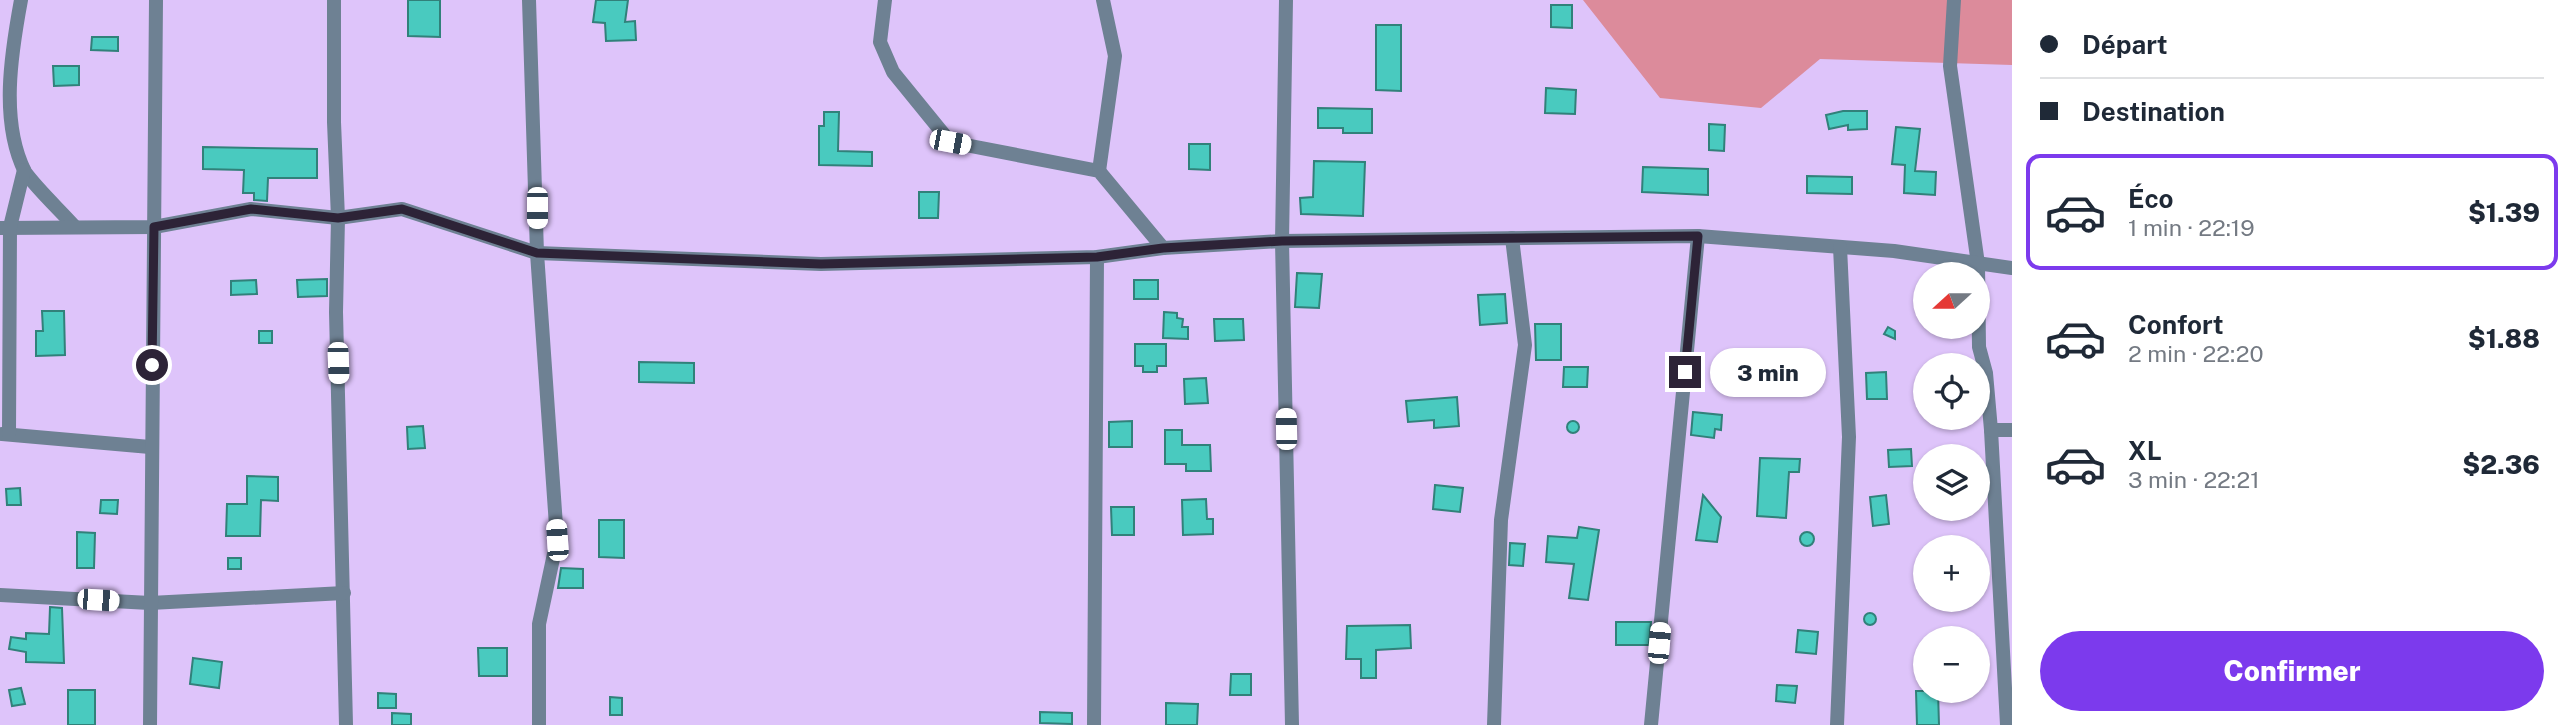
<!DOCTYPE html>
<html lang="fr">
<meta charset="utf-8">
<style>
body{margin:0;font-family:"Public Sans",sans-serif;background:#f6f6f7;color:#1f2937;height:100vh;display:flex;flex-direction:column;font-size:26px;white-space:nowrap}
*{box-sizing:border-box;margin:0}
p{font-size:23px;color:#747a83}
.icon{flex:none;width:38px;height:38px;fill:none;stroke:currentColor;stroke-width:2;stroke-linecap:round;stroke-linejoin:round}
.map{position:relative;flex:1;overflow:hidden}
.panel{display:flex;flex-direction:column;background:#fff;width:560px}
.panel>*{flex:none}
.top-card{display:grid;align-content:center;height:154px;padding:0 28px;background:#fff}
.needle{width:46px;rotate:249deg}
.fabs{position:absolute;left:1913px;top:262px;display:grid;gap:14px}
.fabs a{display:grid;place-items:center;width:77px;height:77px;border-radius:50%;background:#fff;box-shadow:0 2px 5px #0004;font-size:35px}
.end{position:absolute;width:32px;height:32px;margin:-16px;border:9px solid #2d2337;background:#fff;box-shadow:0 0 0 4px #fff}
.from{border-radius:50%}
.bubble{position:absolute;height:49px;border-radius:24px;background:#fff;box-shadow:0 2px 5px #0004;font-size:23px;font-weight:800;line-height:49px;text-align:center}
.car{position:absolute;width:21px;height:42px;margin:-21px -10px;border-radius:9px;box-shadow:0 0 5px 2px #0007;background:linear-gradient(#fff 24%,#345 0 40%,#fff 0 76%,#345 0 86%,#fff 0)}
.top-card b{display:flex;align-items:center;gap:24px;height:66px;font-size:26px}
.top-card b+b{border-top:2px solid #e0e1e3}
.top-card i{width:18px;height:18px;background:#1f2937}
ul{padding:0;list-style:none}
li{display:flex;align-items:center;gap:21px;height:116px;margin:0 14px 10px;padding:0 14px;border:4px solid transparent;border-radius:14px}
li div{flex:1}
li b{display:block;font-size:26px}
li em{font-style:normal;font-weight:800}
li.on{border-color:#7c3aed}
li>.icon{width:63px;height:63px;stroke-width:1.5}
.button{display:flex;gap:14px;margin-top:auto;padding:14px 28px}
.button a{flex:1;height:80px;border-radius:42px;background:#7c3aed;color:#fff;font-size:28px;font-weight:800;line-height:80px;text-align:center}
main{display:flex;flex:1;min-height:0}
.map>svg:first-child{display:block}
</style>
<main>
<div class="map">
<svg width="2012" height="725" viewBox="0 0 2012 725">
<rect width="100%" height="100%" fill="#dec4fa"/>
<polygon fill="#dc8b9b" points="1583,0 2012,0 2012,65 1820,59 1761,108 1660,98"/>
<g fill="#49cabf" stroke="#31817a" stroke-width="2">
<polygon points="408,0 440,0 440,37 408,36"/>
<polygon points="596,0 628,0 625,22 635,21 636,40 606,41 605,23 593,22"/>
<polygon points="1551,5 1572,5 1572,28 1551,27"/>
<polygon points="1376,25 1401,25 1401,91 1376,90"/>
<polygon points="92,37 118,37 118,51 91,50"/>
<polygon points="53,66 79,66 79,85 54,86"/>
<polygon points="1546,88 1576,90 1575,114 1545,113"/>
<polygon points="1318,108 1372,109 1372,133 1343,133 1343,128 1318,128"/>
<polygon points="1843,111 1867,111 1867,129 1848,130 1848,125 1829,129 1826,115"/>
<polygon points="824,112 839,112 838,151 872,152 872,166 819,165 819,126 824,126"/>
<polygon points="1709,124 1725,125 1724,151 1709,150"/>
<polygon points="1896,127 1920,129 1915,171 1936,172 1935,195 1904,193 1905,165 1892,164"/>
<polygon points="1189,144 1210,144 1210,170 1189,169"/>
<polygon points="203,147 317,149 317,178 268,178 267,201 254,200 254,193 243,193 244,170 203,169"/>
<polygon points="1314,161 1365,162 1363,216 1301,214 1300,198 1313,197"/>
<polygon points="1643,167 1708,169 1708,195 1642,192"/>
<polygon points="1807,176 1852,177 1852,194 1807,193"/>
<polygon points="919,192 939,192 938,218 919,218"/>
<polygon points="1297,273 1322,274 1319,308 1295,307"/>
<polygon points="327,279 327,296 298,297 297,280"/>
<polygon points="256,280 257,294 231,295 231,281"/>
<rect x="1134" y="280" width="24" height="19"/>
<polygon points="1505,294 1507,323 1480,325 1478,295"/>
<polygon points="42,311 64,311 65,355 36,356 36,331 43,331"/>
<polygon points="1164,312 1177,313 1177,318 1183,319 1182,327 1188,327 1188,339 1163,338"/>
<polygon points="1214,319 1243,319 1244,340 1215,341"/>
<polygon points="1535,324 1561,324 1561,360 1536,360"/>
<polygon points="1888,327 1895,331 1895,339 1884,334"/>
<rect x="259" y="331" width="13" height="12"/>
<polygon points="1135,344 1166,344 1166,366 1157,366 1157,372 1143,372 1143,366 1135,366"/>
<polygon points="639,362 694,363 694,383 639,382"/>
<polygon points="1564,367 1588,367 1587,387 1563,387"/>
<polygon points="1886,372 1887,399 1867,399 1866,373"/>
<polygon points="1206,378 1208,403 1185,404 1184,379"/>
<polygon points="1457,397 1459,426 1434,428 1434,420 1408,422 1406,401"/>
<polygon points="1693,412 1722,415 1721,430 1715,429 1714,438 1691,435"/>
<polygon points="1132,421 1132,447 1109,447 1109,422"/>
<circle cx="1573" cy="427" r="6"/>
<polygon points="423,426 425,448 408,449 407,427"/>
<polygon points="1165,430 1182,430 1182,445 1210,445 1211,471 1186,471 1186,464 1165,464"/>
<polygon points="1911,449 1912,466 1889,467 1888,450"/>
<polygon points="1760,458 1800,459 1799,472 1789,472 1786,518 1757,516"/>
<polygon points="247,476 278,477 278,501 261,500 260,536 226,536 227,504 247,504"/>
<polygon points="1435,485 1463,488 1460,512 1433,509"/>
<polygon points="20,488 21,505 7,505 6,489"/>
<polygon points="1703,495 1721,517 1717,542 1696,540"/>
<polygon points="1886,495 1889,524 1873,526 1870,497"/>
<polygon points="1206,499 1207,519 1213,519 1213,534 1183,535 1182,500"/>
<polygon points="101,500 118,500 117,514 100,513"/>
<polygon points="1111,507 1134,507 1134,535 1112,535"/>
<polygon points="599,520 624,520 624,558 599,557"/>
<polygon points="1579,527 1599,530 1588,600 1569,598 1574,564 1546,562 1548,536 1577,538"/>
<circle cx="1807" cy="539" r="7"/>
<polygon points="77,532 95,533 94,568 77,568"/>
<polygon points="1510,543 1525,544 1523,566 1509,565"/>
<rect x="228" y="558" width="13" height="11"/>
<polygon points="561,568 583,569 583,588 558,588"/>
<polygon points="50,607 62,608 64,663 26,662 26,652 9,649 11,637 26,639 26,633 49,634"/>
<circle cx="1870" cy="619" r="6"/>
<polygon points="1616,622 1651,622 1649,645 1616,645"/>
<polygon points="1410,625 1411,648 1376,650 1376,678 1361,678 1361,659 1346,659 1347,626"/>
<polygon points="1798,630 1818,632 1816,654 1796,652"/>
<polygon points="478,648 507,648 507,676 479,676"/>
<polygon points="193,658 222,662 219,688 190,684"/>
<polygon points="1231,674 1251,674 1251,695 1230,695"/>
<polygon points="1777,685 1797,686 1795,703 1776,701"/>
<polygon points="21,688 25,704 12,706 9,690"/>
<rect x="68" y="690" width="27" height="35"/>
<polygon points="1916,691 1938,691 1939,725 1917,725"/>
<polygon points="378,693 396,694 396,708 378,708"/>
<polygon points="610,697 622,698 622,715 610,715"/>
<polygon points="1166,703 1198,704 1197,725 1166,725"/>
<polygon points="1040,712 1072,713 1072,724 1040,723"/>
<polygon points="392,713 411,714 411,725 392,725"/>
</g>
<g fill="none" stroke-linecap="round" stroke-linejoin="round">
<g stroke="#6e8193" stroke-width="14">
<path d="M 21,0 C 11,54 0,122 25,172 C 39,191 59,209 75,227"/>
<polyline points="334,0 334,122 338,218 336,312 346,725"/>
<polyline points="529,0 537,253 557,540 539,624 539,725"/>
<polyline points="885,0 880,42 893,72 950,142 1099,171 1163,248"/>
<polyline points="1286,0 1282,241 1292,725"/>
<polyline points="1954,0 1950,66 1978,264 1979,347 1986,373 1991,430 2007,725"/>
<polyline points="1099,171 1115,56 1103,0"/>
<polyline points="0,228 154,227 251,209 338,218 402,209 537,253 821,264 1097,257 1163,248 1282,241 1698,236 1894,251 2012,268"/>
<polyline points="1991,430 2012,430"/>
<polyline points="2,434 150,447"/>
<polyline points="9,434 10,227 24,170"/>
<polyline points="0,595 150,603 344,593"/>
<polyline points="150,725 156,0"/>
<polyline points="1094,725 1097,257"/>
<polyline points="1494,725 1501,520 1525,345 1512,238"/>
<polyline points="1651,725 1698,236"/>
<polyline points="1837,725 1849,437 1840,247"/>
</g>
</g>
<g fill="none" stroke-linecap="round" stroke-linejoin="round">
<polyline stroke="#2d2337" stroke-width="9" points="152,365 154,227 251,209 338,218 402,209 537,253 821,264 1097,257 1163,248 1282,241 1698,236 1685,372"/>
</g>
</svg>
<div class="fabs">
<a><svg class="needle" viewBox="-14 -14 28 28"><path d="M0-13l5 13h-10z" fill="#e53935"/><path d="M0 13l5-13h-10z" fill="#747a83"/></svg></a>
<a><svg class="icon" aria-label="locate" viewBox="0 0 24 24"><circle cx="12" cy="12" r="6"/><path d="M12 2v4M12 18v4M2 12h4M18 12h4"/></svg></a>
<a><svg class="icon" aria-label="layers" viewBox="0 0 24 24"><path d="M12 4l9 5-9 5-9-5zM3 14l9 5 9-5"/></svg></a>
<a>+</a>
<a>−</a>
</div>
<i class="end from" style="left:152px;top:365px"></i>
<i class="end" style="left:1685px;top:372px"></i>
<div class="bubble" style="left:1710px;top:348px;width:116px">3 min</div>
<i class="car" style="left:950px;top:142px;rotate:101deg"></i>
<i class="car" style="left:537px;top:208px;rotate:180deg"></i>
<i class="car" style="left:338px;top:363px;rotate:178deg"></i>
<i class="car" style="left:1286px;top:429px;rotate:359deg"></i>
<i class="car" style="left:557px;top:540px;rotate:356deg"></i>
<i class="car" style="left:98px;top:600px;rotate:94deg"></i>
<i class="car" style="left:1659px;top:643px;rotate:5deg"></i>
</div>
<section class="panel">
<div class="top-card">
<b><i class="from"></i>Départ</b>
<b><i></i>Destination</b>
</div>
<ul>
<li class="on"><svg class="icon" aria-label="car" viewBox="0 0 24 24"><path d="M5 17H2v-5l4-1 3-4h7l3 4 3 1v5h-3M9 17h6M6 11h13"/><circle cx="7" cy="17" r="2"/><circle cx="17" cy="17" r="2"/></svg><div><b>Éco</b><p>1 min · 22:19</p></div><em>$1.39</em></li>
<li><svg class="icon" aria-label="car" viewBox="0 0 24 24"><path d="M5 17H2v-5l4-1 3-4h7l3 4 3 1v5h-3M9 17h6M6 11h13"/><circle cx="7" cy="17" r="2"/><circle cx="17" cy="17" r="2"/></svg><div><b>Confort</b><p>2 min · 22:20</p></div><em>$1.88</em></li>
<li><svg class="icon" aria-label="car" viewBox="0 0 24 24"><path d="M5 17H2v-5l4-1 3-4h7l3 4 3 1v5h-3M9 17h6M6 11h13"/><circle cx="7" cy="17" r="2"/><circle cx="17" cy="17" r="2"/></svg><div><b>XL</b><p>3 min · 22:21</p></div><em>$2.36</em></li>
</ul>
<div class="button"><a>Confirmer</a></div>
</section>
</main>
